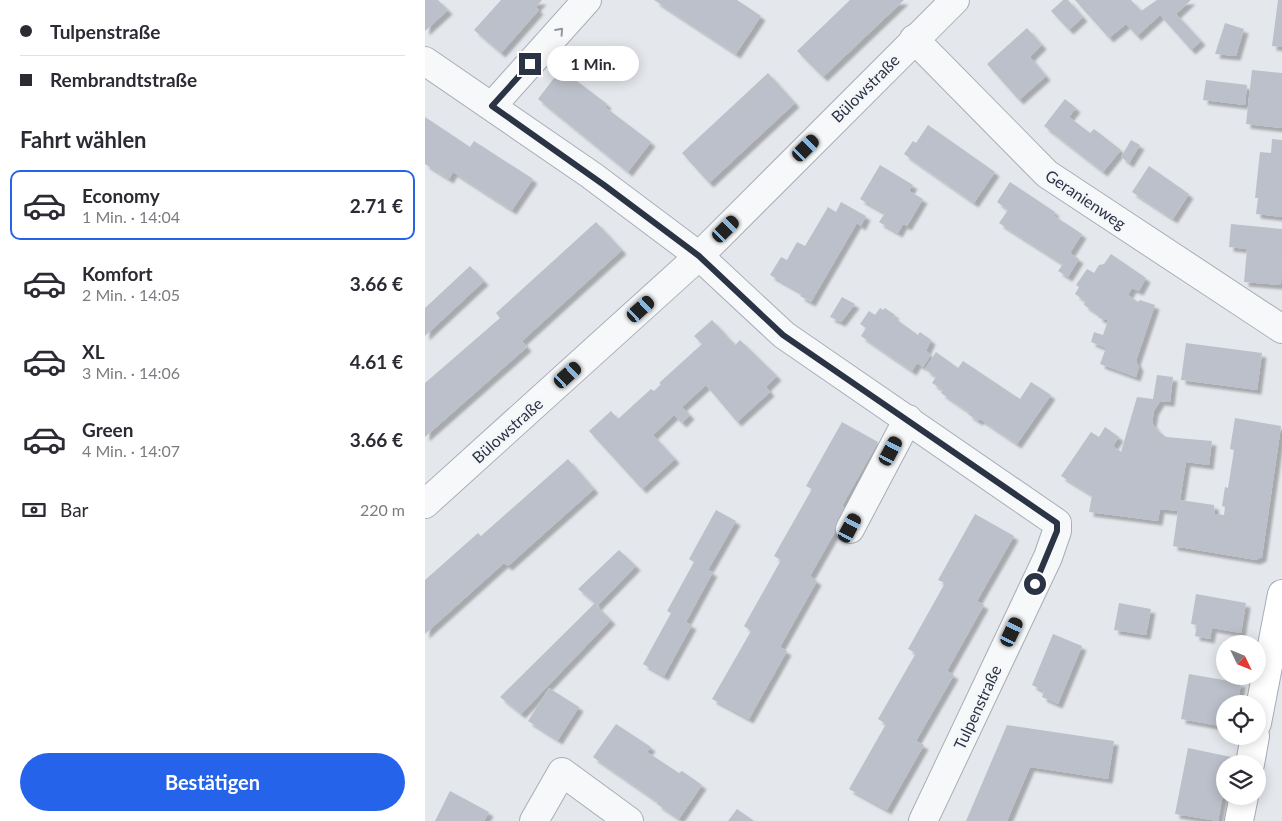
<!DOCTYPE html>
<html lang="de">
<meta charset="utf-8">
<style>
body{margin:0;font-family:Lato,sans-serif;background:#f7f7f7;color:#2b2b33;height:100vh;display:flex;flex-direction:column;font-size:19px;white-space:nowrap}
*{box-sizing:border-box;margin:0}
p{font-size:16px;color:#7c7c81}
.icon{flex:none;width:28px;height:28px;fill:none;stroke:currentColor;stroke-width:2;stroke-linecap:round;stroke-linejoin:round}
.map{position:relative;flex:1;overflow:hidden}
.panel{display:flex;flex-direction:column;background:#fff;width:425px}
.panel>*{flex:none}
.banner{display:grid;align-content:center;height:110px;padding:0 20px;background:#fff}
.needle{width:32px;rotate:133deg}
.buttons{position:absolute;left:791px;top:635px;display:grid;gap:10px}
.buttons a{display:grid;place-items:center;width:50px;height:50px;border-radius:50%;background:#fff;box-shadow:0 2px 12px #0003;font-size:25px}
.end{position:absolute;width:22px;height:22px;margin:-11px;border:6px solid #2b3445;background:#fff;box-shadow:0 0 0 2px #fff}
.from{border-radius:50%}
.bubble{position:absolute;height:35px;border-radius:18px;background:#fff;box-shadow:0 2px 12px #0003;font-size:16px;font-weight:700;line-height:35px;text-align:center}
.car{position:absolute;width:15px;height:30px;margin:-15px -8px;border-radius:6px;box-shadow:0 0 4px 1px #0007;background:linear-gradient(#222 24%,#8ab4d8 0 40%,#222 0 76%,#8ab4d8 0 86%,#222 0)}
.banner b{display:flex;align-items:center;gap:18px;height:48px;font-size:19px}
.banner b+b{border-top:1px solid #e1e1e2}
.banner i{width:12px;height:12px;background:#2b2b33}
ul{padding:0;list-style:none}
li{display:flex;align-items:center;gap:15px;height:70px;margin:0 10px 8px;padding:0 10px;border:2px solid transparent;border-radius:10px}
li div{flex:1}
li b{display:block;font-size:19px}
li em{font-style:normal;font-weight:700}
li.active{border-color:#2563eb}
li>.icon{width:45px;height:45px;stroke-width:1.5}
h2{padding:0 20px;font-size:22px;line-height:60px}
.pay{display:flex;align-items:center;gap:12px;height:55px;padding:0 20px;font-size:19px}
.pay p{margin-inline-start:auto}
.cta{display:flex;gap:10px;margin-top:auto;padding:10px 20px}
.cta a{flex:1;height:58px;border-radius:30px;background:#2563eb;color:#fff;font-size:20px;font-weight:700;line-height:58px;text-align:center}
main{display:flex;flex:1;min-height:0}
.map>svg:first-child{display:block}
</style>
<main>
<section class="panel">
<div class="banner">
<b><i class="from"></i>Tulpenstraße</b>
<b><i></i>Rembrandtstraße</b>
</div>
<h2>Fahrt wählen</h2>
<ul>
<li class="active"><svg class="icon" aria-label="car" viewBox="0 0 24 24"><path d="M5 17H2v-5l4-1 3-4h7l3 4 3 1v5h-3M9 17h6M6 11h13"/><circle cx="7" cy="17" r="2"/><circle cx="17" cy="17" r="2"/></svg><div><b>Economy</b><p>1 Min. · 14:04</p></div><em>2.71 €</em></li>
<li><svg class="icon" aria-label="car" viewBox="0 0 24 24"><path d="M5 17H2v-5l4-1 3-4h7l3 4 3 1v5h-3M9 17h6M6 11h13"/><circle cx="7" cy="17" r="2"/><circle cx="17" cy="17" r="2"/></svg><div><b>Komfort</b><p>2 Min. · 14:05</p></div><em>3.66 €</em></li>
<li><svg class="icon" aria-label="car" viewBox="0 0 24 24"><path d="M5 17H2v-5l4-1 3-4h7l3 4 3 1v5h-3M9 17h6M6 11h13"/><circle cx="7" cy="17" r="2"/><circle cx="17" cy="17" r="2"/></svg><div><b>XL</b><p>3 Min. · 14:06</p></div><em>4.61 €</em></li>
<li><svg class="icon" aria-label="car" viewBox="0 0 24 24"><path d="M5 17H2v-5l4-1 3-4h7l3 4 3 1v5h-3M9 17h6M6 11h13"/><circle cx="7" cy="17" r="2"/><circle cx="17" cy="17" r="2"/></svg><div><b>Green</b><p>4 Min. · 14:07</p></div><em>3.66 €</em></li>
</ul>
<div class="pay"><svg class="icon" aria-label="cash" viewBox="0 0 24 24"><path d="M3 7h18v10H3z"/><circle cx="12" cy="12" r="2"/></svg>Bar<p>220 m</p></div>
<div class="cta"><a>Bestätigen</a></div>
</section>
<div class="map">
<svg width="857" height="821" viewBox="0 0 857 821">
<defs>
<filter id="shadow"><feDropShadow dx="4.5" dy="4.5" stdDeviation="1" flood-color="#0004"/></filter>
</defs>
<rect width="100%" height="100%" fill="#e4e7ec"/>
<g fill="#bbc0ca" filter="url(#shadow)">
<polygon points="0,0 13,0 23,10 0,31"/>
<polygon points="76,0 117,0 111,7 114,10 76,53 49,30"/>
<polygon points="229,0 312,0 336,16 311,54"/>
<polygon points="425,0 479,0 398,77 372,51"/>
<polygon points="638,0 643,0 658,17 644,30 626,11"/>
<polygon points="650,0 706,0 716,11 732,0 766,0 751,14 776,41 766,50 735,15 712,36 701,24 684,38"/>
<polygon points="853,0 857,0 857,47 847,46"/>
<polygon points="800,23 819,29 811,56 790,54"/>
<polygon points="602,28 617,45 605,57 621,76 594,100 562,64"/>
<polygon points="136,69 182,104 180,107 226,142 203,172 113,99"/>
<polygon points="827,70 857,73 857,128 821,124"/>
<polygon points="343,73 370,103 284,183 257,153"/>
<polygon points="781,80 822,85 820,105 778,100"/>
<polygon points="640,99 651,108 644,117 665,133 669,129 696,150 678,172 619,126"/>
<polygon points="0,117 45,147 49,141 108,179 87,210 28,172 24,179 0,164"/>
<polygon points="503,125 570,172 549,203 479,154 488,141 491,143"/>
<polygon points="847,139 857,140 857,217 831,214 833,198 830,198 835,152 846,153"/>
<polygon points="706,140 715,145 704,163 696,157"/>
<polygon points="455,165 488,185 484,191 498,199 482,226 478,224 473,233 454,222 460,213 435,199"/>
<polygon points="724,166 764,194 748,219 707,192"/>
<polygon points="585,182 630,212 628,215 657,234 645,253 654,259 643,277 633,271 638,264 574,223 583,210 572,202"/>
<polygon points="416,202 441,216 436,226 432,223 386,302 375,296 377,293 345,275 356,257 362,260 372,242 380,246 403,207 411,212"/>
<polygon points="171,222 197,250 97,341 102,347 0,437 0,383 75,318 71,313"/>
<polygon points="806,224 857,229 856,285 819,282 822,249 804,247"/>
<polygon points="686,254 721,278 714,291 707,288 703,295 713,302 715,300 730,305 711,361 714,367 711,377 675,364 681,348 666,342 669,332 678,335 683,320 674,318 673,314 659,305 660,301 650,294 654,287 651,285 662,269 669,273 674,265 679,264"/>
<polygon points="45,266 59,281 0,336 0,308"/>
<polygon points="417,297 430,304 416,322 405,317"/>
<polygon points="455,308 458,310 460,308 470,315 468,317 493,335 495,332 506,340 501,351 506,355 498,367 492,363 487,371 436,336 441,328 435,324 444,311 450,315"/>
<polygon points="287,320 310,345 315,340 352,376 341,387 345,392 312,422 281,385 257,407 265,415 257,423 249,415 228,435 250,459 217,489 164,431 186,411 193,419 226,389 229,391 236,384 234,383 277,344 269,336"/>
<polygon points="761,343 837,353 832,390 756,380"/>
<polygon points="511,352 533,368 538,361 595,399 606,382 626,395 592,444 555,419 553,421 543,414 544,412 516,393 518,390 507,383 511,377 500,369"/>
<polygon points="732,375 748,377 745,402 735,401 729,411 727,423 733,431 741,437 787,441 784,465 761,462 755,500 789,505 790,514 799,515 800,507 797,506 800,487 803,488 809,450 805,449 810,418 856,426 837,557 831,560 748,546 753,511 735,509 733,521 664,512 667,495 636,476 666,432 674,437 680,427 694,437 688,446 696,452 712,397 728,399"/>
<polygon points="417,422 453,442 417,506 423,509 385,576 392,581 355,647 362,651 324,719 287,699 326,631 319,626 356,560 349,556 387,489 381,486"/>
<polygon points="143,459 169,489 83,566 79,563 0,634 0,580 53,533 56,536"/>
<polygon points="291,510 311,521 283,570 288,572 261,622 267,625 239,676 218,664 246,613 242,611 269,562 264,559"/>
<polygon points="550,514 589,536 552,601 559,605 522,671 529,675 491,741 499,745 462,810 424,789 461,724 453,719 491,653 483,649 520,583 513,580"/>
<polygon points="194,550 211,566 172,606 186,620 96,714 75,697 170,603 153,589"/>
<polygon points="771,594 821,603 816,633 787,628 785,639 770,636 772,625 766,624"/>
<polygon points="694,603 726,609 721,635 689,630"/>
<polygon points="628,634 657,646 633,704 617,697 619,691 607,685"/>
<polygon points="764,674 816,683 813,704 800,704 800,727 756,719"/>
<polygon points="124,688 154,707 133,740 103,721"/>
<polygon points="191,724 226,747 222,752 254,773 257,771 277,785 254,819 232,804 233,802 168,757"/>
<polygon points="582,725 689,741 683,779 605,767 582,821 541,821"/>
<polygon points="763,748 806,757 804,764 800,764 800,784 793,821 750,814"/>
<polygon points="25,791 64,812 59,821 10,821"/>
<polygon points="312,809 329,821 303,821"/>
</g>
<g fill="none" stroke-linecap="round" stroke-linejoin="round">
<defs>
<g id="minor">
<polyline points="489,39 622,174 857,329"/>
<polyline points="0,61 166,175 274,256 359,335 632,523 632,531 623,557 498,821"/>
<polyline points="67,106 162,0"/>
<polyline points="0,504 274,256 530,0"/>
<polyline points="425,529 483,419"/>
<polyline points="109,821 137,772 204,821"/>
</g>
<g id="major">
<polyline points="832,723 857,594"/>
<polyline points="825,764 830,736"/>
<polyline points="814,821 819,796"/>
</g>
</defs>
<use href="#minor" stroke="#a9aeb7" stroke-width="30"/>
<use href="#major" stroke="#a3abb8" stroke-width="30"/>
<use href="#minor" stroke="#f7f8fa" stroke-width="28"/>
<use href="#major" stroke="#fff" stroke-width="28"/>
</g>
<defs><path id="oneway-chevron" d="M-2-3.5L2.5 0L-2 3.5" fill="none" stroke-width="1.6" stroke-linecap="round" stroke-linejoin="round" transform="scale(1.25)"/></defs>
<use stroke="#9196a0" href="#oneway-chevron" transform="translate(135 31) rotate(-48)"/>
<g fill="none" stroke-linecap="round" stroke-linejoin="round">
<polyline stroke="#2b3445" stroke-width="6" points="105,64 67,106 179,185 274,256 358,335 632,523 632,531 610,584"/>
</g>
<g text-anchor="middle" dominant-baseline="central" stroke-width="5" stroke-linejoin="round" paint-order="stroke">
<g font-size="16" fill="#2b3445" stroke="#f4f6f9">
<text transform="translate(440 88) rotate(-45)">Bülowstraße</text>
<text transform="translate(661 199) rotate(34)">Geranienweg</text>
<text transform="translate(82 430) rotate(-42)">Bülowstraße</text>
<text transform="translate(552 707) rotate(-65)">Tulpenstraße</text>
</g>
</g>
</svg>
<div class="buttons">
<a><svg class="needle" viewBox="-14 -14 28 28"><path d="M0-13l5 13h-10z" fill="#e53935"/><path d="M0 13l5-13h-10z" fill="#7c7c81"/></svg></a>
<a><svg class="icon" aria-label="locate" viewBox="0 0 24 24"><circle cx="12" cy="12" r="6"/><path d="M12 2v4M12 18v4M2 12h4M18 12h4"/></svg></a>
<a><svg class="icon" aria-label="layers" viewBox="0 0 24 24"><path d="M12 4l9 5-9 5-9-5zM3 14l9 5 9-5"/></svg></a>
</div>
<i class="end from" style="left:610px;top:584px"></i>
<i class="end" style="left:105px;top:64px"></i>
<div class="bubble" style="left:122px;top:46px;width:92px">1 Min.</div>
<i class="car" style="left:381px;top:148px;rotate:45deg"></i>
<i class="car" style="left:301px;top:229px;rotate:45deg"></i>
<i class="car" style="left:216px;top:309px;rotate:48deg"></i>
<i class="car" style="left:143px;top:375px;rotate:48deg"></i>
<i class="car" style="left:466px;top:451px;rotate:28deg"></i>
<i class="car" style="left:425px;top:528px;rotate:28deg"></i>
<i class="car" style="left:587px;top:632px;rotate:25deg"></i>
</div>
</main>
